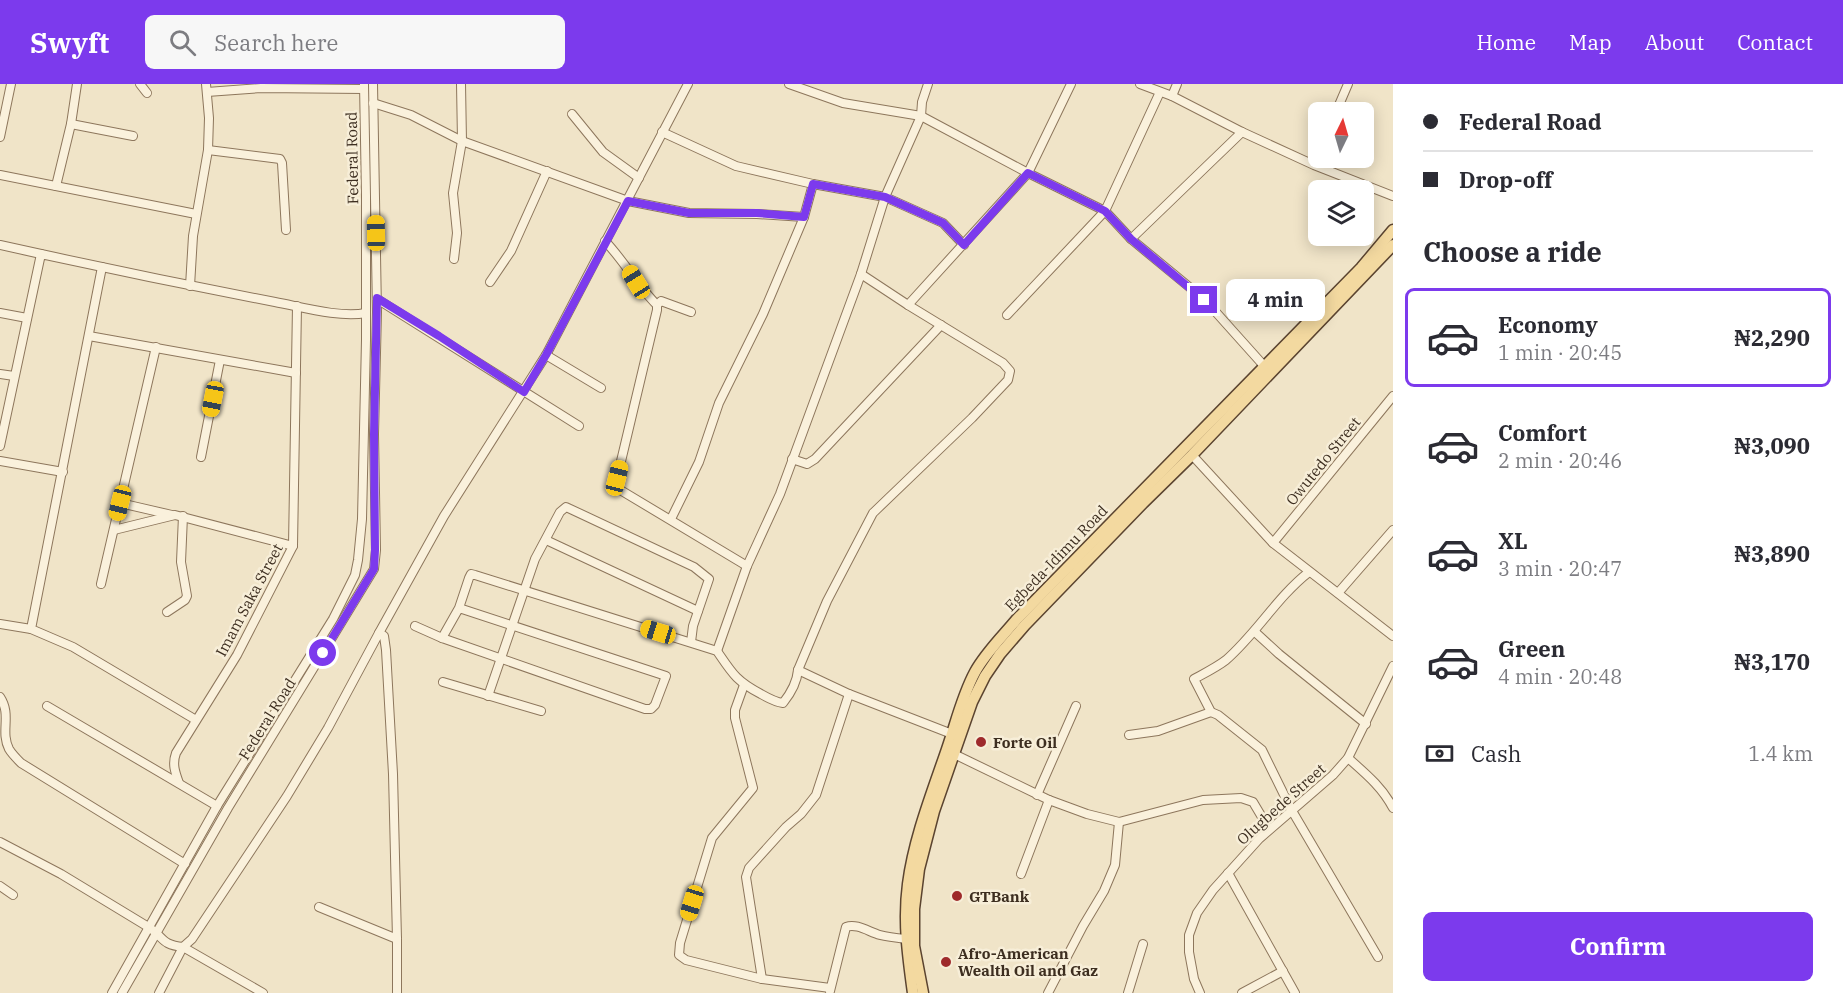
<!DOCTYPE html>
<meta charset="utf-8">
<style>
body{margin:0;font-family:"IBM Plex Serif",serif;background:#f7f7f7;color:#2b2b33;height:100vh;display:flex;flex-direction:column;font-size:22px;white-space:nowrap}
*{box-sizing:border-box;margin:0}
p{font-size:20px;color:#7c7c81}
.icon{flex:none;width:33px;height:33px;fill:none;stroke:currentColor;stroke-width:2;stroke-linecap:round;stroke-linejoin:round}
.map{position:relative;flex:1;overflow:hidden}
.panel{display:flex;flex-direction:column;background:#fff;width:450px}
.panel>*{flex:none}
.hud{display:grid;align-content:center;height:132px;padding:0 30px;background:#fff}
.needle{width:39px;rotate:5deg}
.fabs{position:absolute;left:1308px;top:18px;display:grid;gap:12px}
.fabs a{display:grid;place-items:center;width:66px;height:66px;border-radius:9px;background:#fff;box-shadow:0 3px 15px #0003;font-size:30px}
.end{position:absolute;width:27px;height:27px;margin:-14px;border:8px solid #7c3aed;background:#fff;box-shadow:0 0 0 3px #fff}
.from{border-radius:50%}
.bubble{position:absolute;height:42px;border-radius:9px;background:#fff;box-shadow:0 3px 15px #0003;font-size:20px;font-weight:800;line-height:42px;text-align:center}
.car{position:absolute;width:18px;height:36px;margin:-18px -9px;border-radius:8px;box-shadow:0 0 4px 2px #0007;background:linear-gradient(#f5c518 24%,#345 0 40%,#f5c518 0 76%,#345 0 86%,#f5c518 0)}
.hud b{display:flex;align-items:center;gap:21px;height:57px;font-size:22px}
.hud b+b{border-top:2px solid #e1e1e2}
.hud i{width:15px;height:15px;background:#2b2b33}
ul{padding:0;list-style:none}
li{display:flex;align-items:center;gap:18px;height:99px;margin:0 12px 9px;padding:0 18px;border:3px solid transparent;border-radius:9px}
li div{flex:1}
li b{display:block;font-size:22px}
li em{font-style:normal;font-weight:800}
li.active{border-color:#7c3aed}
li>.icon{width:54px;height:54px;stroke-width:1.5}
h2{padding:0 30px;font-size:27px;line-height:72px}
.pay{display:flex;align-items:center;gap:15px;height:66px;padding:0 30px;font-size:22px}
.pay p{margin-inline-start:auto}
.button{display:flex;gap:12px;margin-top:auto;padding:12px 30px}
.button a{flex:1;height:69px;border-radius:9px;background:#7c3aed;color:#fff;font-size:24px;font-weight:800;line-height:69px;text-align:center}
header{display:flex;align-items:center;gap:36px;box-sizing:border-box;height:84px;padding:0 30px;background:#7c3aed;color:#fff}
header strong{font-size:28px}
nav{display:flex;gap:33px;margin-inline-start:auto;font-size:21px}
.search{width:420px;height:54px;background:#f7f7f7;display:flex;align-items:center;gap:15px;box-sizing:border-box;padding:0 21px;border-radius:9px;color:#7c7c81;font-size:22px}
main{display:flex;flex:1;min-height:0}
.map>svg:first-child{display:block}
</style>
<header>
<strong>Swyft</strong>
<div class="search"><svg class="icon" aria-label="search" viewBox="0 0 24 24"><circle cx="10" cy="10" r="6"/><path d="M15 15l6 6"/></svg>Search here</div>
<nav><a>Home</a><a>Map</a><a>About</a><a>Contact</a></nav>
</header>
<main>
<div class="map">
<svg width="1393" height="909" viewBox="0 0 1393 909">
<rect width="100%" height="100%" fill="#f0e4c8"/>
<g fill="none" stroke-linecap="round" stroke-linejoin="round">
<defs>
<g id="minor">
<polyline points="140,0 147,9"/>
<polyline points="789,0 843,19 921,32 1028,89 1105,127 1131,155 1205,216 1265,283"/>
<polyline points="1140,0 1172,12 1242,48 1314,81 1393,112"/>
<polyline points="207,8 261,4 364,5"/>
<polyline points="1172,12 1177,0"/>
<polyline points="373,19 411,31 462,57 628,117 689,129 757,130 804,133"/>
<polyline points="1336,28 1348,0"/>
<polyline points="572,30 603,68 639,94"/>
<polyline points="71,40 133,52"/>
<polyline points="662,48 736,82 813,100 885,113 943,139 964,161"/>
<polyline points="0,53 11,0"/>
<polyline points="208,66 280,75 282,79 286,146"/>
<polyline points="0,91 196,130"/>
<polyline points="56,102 71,40 77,0"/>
<polyline points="1131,155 1242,48"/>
<path d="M 605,157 C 624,177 637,201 657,221 L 657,226 L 617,394 L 617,404 L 747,482"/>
<polyline points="0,161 41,170"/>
<polyline points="454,175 457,149 453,109 462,57 461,0"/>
<polyline points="102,183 31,545 73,563 196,636"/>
<polyline points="490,198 511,167 547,87"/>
<polyline points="190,202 193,152 208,66 209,34 206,0"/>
<polyline points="377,215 579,342"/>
<polyline points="657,221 661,217 691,228"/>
<polyline points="908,221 1028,89 1071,0"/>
<polyline points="0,229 27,234"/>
<polyline points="1007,231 1105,127 1160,8"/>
<polyline points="89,252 296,289"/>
<polyline points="546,271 601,304"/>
<polyline points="0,290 14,292"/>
<path d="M 0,362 L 41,170 C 119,187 197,203 275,218 C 302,223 339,234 366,229"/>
<polyline points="1192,371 1273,459 1393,552"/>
<polyline points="201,373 220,276"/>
<polyline points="792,375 807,380 815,375 941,241"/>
<polyline points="0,377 63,388"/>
<polyline points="120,419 172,431"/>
<polyline points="671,435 699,378 719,319 763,230 804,133 813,100"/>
<polyline points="114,446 175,431 293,462"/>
<polyline points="546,456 698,527"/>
<polyline points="1273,459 1393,312"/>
<path d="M 1309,488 C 1277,513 1257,549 1226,576 C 1217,583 1205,589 1194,595 L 1211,628 L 1218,631 L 1262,666 L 1291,725 L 1378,873"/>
<polyline points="101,500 156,263"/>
<polyline points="1338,509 1393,446"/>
<path d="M 459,524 L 666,592 L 655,621 L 651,625 L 645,625 L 442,554 L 459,524 L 469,494 L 471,490 L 475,491 L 717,567 C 732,589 736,597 761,610 C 768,614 775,618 783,619 C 791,609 797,598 798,586 L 827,517 L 873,429 L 972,334 L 1008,296 L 1010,287 L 1003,279 L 908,221 L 861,190"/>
<polyline points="167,528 185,516 187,512 181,478 183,432"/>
<polyline points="0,540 31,545"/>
<polyline points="415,542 442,554"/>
<polyline points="1255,548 1279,570 1366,640"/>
<polyline points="379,549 444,432 546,271 688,0"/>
<polyline points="717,567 747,482 780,410 861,190 885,113 921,32 922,18 928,0"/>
<polyline points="798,586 849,610 952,650"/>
<polyline points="443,598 541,627"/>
<polyline points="744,601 735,626 735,634 753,704 712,754 680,859 679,871 686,876 762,895 830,904"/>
<polyline points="488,612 535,475 560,428 566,423 694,483 709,495 693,542 691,558"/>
<path d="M 0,613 C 12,631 0,647 9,665 C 12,670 17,675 21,679 L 185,780"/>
<polyline points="47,622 217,722"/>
<polyline points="1129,651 1158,647 1211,628"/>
<polyline points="954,670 1049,716 1087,730 1119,738 1203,716 1241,714 1253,718 1269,745"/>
<path d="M 1348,674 C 1366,690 1382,703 1393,724"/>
<path d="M 179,699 C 175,688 172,680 176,669 L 237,571 L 293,462 L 297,222"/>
<polyline points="1037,711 1076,622"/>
<path d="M 0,758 L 61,790 L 150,844 C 164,854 162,861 183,863 L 263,909"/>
<polyline points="1228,789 1295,909"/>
<polyline points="1021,790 1049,716"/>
<polyline points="0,802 13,811"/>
<polyline points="319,823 397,855"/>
<polyline points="762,895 746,793 749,784 786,743 801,730 816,711 849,610"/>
<path d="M 830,907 L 846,843 C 857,839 869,848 880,851 C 888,853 897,854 906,855"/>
<polyline points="112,909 217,722 333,535 355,491 358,476 362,435 366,256 366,112 364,0"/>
<polyline points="122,909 228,724 374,485 376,466 374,350 377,228 373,0"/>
<polyline points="159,909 183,863 192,855 287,712 328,644 379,549 384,552 386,566 393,690 397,855 397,909"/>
<polyline points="1048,909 1083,842 1104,807 1115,781 1119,738"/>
<polyline points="1128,909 1143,860"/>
<polyline points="1200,909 1194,895 1189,868 1189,851 1197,829 1213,806 1259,755 1333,691 1348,674 1393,582"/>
<polyline points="1242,909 1283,887"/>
</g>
<g id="major">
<path d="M 913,909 C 908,873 903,837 908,800 C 914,754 932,709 947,665 C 956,639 962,612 975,588 C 986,568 1003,552 1017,535 L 1361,184 L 1393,146"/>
<polyline points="923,909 914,862 914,825 919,785 934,727 972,618 985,592 1000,570 1025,541 1143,419 1192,371 1393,161"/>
</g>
</defs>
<use href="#minor" stroke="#8d765c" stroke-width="10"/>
<use href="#major" stroke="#5b4430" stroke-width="13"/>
<use href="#minor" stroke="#faf1dc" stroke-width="8"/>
<use href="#major" stroke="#f3d9a0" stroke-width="10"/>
</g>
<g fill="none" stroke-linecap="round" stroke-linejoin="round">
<polyline stroke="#7c3aed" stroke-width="8" points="323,569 374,485 375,466 374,350 377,214 439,252 524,308 546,271 628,117 689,129 757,129 804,133 813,100 885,113 943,139 964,161 1028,89 1105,127 1131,155 1204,216"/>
</g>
<g fill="#9e2a2b" stroke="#f7eed8" stroke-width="2">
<circle cx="981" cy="658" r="6"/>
<circle cx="957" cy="812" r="6"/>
<circle cx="946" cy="878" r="6"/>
</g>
<g text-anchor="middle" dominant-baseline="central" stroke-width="5" stroke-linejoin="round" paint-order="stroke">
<g font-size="15" fill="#3d2e20" stroke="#f7eed8">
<text transform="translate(352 74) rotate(-91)">Federal Road</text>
<text transform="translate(1323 377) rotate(-51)">Owutedo Street</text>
<text transform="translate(1056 474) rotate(-46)">Egbeda-Idimu Road</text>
<text transform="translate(249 516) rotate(-62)">Imam Saka Street</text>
<text transform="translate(267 635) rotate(-58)">Federal Road</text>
<text transform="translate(1281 720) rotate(-42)">Olugbede Street</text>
</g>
<g font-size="15" font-weight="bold" fill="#3d2e20" stroke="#f7eed8" text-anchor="start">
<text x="993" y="658">Forte Oil</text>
<text x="969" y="812">GTBank</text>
<text x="958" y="869">Afro-American<tspan x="958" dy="17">Wealth Oil and Gaz</tspan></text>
</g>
</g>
</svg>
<div class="fabs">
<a><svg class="needle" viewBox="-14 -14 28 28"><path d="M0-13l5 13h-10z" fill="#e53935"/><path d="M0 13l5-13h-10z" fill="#7c7c81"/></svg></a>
<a><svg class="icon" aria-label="layers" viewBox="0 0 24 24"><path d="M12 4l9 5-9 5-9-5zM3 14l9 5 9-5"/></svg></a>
</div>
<i class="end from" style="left:323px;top:569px"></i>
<i class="end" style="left:1204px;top:216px"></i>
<div class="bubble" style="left:1226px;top:195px;width:99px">4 min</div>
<i class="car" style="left:376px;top:149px;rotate:359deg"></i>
<i class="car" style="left:636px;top:198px;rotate:328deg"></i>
<i class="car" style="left:213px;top:315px;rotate:191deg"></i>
<i class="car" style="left:617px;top:394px;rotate:14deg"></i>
<i class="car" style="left:120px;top:419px;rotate:194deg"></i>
<i class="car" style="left:658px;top:548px;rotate:287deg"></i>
<i class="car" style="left:692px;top:819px;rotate:197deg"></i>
</div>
<section class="panel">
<div class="hud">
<b><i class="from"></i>Federal Road</b>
<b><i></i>Drop-off</b>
</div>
<h2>Choose a ride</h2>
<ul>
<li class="active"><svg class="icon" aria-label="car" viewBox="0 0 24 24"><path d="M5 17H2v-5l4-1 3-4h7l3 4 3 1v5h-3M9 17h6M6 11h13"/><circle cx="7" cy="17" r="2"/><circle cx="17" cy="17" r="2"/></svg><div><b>Economy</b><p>1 min · 20:45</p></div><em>₦2,290</em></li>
<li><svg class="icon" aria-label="car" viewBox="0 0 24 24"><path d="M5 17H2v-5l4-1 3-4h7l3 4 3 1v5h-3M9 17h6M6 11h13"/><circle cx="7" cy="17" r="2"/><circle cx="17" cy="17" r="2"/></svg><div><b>Comfort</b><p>2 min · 20:46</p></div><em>₦3,090</em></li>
<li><svg class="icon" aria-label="car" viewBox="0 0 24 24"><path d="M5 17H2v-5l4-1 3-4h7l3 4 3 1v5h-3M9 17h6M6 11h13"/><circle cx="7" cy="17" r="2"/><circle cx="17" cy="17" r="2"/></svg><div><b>XL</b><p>3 min · 20:47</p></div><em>₦3,890</em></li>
<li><svg class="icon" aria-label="car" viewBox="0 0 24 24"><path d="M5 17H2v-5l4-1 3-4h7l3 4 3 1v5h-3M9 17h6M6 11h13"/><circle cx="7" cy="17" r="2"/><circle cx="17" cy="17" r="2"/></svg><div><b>Green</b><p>4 min · 20:48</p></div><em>₦3,170</em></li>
</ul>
<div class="pay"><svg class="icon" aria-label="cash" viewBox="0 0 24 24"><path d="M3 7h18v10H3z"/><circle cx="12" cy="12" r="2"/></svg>Cash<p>1.4 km</p></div>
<div class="button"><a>Confirm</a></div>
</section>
</main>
